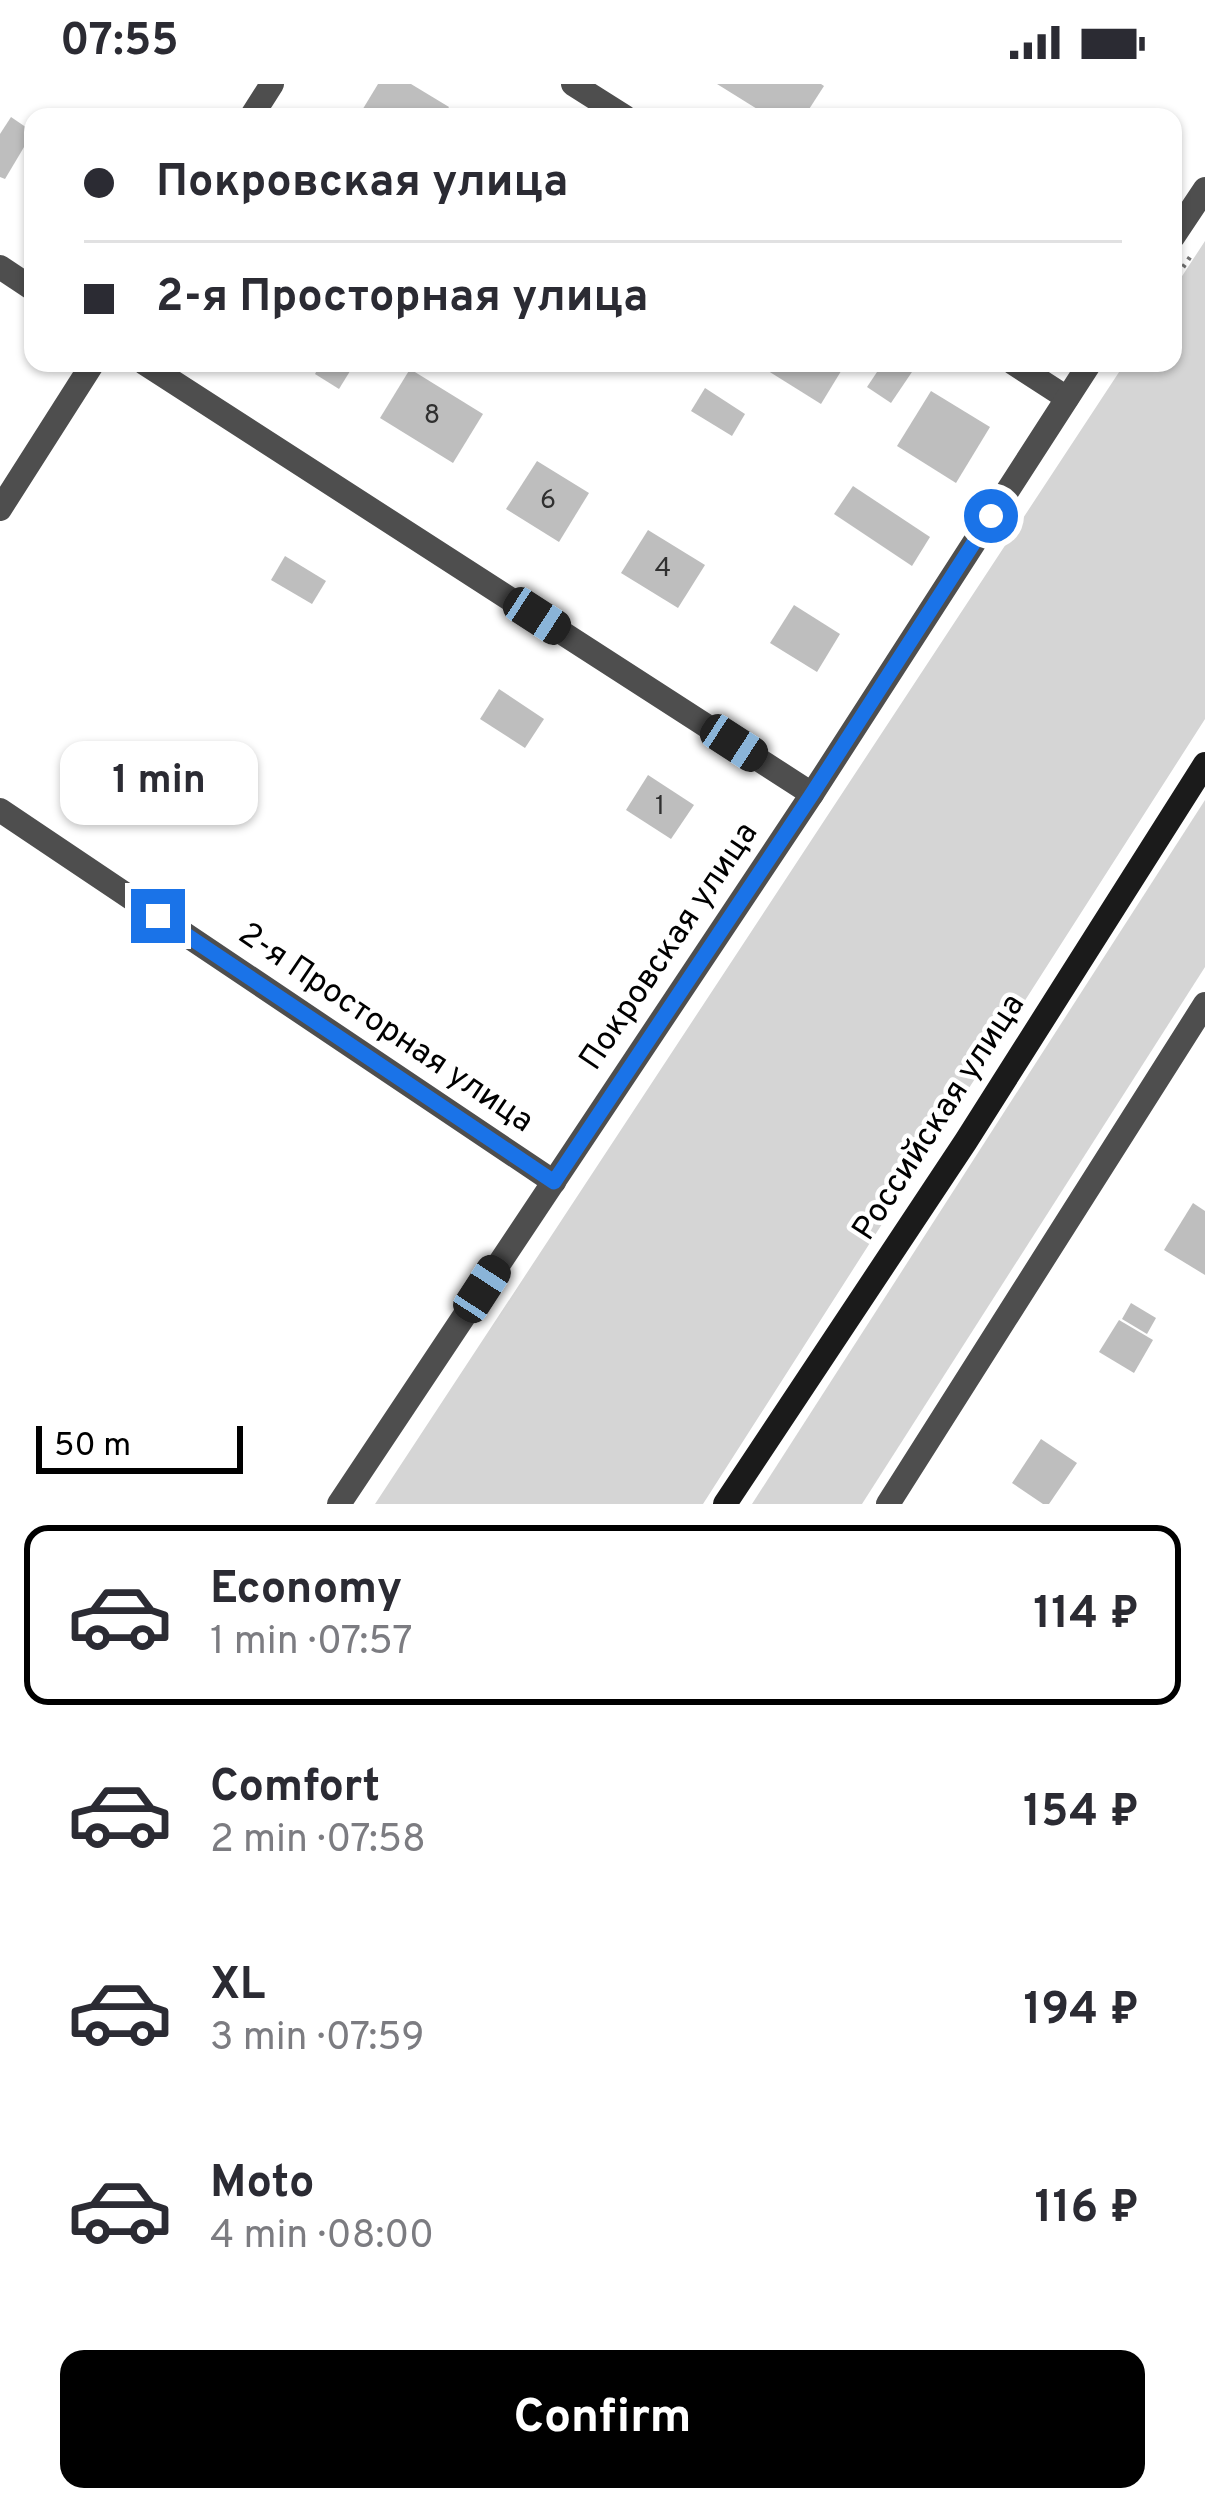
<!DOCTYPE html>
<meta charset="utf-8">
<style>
body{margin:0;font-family:Overpass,sans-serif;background:#f7f7f7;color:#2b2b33;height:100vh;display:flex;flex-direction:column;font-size:45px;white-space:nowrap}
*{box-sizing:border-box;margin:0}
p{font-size:39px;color:#7c7c81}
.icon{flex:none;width:66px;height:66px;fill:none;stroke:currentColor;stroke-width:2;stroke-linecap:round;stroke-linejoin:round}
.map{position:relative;height:1420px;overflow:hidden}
.side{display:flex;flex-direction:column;background:#fff;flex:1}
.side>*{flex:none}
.top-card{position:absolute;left:24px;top:24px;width:1158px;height:264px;border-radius:24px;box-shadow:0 3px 9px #0004;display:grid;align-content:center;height:264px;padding:0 60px;background:#fff}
.scale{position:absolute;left:36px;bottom:30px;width:207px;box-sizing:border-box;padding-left:12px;border:6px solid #000;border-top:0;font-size:33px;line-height:42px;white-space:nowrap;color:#000;-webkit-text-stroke:9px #fff;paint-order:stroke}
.end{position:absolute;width:54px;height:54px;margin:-27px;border:15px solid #1a73e8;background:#fff;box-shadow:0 0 0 6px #fff}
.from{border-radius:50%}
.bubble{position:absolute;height:84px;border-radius:24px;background:#fff;box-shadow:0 3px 9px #0004;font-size:39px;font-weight:700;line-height:84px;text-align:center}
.car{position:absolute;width:36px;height:72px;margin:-36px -18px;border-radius:15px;box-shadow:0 0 9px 3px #0007;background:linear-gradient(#222 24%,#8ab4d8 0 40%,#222 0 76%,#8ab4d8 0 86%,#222 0)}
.top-card b{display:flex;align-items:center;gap:42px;height:114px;font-size:45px}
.top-card b+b{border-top:3px solid #e1e1e2}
.top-card i{width:30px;height:30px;background:#2b2b33}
ul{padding:21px 0 0;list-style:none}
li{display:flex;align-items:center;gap:36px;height:180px;margin:0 24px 18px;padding:0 36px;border:6px solid transparent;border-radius:24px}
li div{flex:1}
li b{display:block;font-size:45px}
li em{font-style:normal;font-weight:700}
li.current{border-color:#000}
li>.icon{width:108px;height:108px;stroke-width:1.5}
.primary-button{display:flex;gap:24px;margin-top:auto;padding:24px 60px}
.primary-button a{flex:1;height:138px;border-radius:24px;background:#000;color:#fff;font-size:48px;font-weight:700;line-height:138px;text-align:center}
.status{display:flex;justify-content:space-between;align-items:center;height:84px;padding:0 60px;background:#fff;direction:ltr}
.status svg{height:33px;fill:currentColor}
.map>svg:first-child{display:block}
</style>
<div class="status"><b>07:55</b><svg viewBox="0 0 49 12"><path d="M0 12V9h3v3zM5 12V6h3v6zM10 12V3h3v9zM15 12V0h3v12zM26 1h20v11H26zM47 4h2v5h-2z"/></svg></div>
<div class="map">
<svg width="1205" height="1420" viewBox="0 0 1205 1420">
<rect width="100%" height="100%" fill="#fff"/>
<g fill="#d5d5d5">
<polygon points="1205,157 1205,635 703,1420 375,1420 1125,279 1173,279 1173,206"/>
<polygon points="1205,716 1205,883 862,1420 752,1420"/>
</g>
<g fill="#bebebe">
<polygon points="378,0 411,0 449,23 443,33 358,33"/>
<polygon points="717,0 821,0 824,2 804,33 770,33"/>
<polygon points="11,33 33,48 5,95 0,93 0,50"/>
<polygon points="321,279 355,279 339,305 315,290"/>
<polygon points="769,279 846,279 821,320 765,285"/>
<polygon points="883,279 912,279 916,282 891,319 867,303"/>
<polygon points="410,285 483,330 453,379 380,334"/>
<polygon points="705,304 745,330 732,352 691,327"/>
<polygon points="931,307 990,343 956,399 897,362"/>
<polygon points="537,377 589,409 559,458 506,425"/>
<polygon points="853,402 930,453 912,482 834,430"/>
<polygon points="648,446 705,481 678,524 621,489"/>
<polygon points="285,472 326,497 312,520 271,496"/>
<polygon points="794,521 840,550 817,588 770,559"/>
<polygon points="499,605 544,635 525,664 480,635"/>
<polygon points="648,691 694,721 671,755 626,726"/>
<polygon points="1193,1119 1205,1127 1205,1191 1164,1166"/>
<polygon points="1131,1219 1156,1234 1147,1250 1122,1235"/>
<polygon points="1119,1236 1153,1256 1134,1289 1099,1268"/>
<polygon points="1041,1355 1077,1379 1049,1420 1043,1420 1012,1399"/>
</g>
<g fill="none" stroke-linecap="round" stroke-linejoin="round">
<polyline stroke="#707070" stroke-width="4.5" stroke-dasharray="3 6" stroke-linecap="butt" points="1173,198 1190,173"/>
<g stroke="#4e4e4e" stroke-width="24">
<polyline points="573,0 625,33"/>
<polyline points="251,33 272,0"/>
<polyline points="1173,153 1205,105"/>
<polyline points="0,183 33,205"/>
<polyline points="144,279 812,710"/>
<polyline points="1013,279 1067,314"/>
<polyline points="0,425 93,279"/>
<polyline points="0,726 554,1098"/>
<polyline points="339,1420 812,710 1090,279"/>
<polyline points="888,1420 1205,920"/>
</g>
<polyline stroke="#1b1b1b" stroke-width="24" points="725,1420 966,1057 1205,680"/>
</g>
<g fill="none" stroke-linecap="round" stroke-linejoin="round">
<polyline stroke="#1a73e8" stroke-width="15" points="158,832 554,1098 812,710 991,432"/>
</g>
<g text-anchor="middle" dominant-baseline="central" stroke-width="9" stroke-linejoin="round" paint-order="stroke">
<g font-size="27" fill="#303030">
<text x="432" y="332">8</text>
<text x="548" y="417">6</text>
<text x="663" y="485">4</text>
<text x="660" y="723">1</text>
</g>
<g font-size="33" fill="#000" stroke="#fff">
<text transform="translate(670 863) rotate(-56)">Покровская улица</text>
<text transform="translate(385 945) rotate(34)">2-я Просторная улица</text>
<text transform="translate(940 1034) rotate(-57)">Российская улица</text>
</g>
</g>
</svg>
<div class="scale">50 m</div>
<i class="end from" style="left:991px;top:432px"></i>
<i class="end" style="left:158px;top:832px"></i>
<div class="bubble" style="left:60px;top:657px;width:198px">1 min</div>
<i class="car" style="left:537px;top:532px;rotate:123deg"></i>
<i class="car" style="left:734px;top:659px;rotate:123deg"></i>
<i class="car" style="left:482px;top:1205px;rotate:33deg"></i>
<div class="top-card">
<b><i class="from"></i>Покровская улица</b>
<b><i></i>2-я Просторная улица</b>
</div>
</div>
<section class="side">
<ul>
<li class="current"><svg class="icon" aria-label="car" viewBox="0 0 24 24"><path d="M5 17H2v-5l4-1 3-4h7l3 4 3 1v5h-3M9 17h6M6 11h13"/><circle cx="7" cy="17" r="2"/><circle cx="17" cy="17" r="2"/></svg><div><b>Economy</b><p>1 min · 07:57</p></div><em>114 ₽</em></li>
<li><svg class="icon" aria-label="car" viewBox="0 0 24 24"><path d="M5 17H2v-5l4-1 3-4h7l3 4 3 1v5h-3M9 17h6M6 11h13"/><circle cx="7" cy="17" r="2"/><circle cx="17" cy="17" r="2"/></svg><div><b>Comfort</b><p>2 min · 07:58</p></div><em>154 ₽</em></li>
<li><svg class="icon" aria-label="car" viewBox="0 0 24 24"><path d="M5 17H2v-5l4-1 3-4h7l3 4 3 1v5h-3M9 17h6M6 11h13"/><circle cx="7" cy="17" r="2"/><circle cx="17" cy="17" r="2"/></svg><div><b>XL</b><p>3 min · 07:59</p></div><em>194 ₽</em></li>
<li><svg class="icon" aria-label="car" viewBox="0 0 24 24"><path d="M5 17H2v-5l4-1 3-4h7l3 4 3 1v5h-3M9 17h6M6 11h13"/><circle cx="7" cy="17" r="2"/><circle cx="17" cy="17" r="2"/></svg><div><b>Moto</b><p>4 min · 08:00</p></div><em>116 ₽</em></li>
</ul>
<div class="primary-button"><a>Confirm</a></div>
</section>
